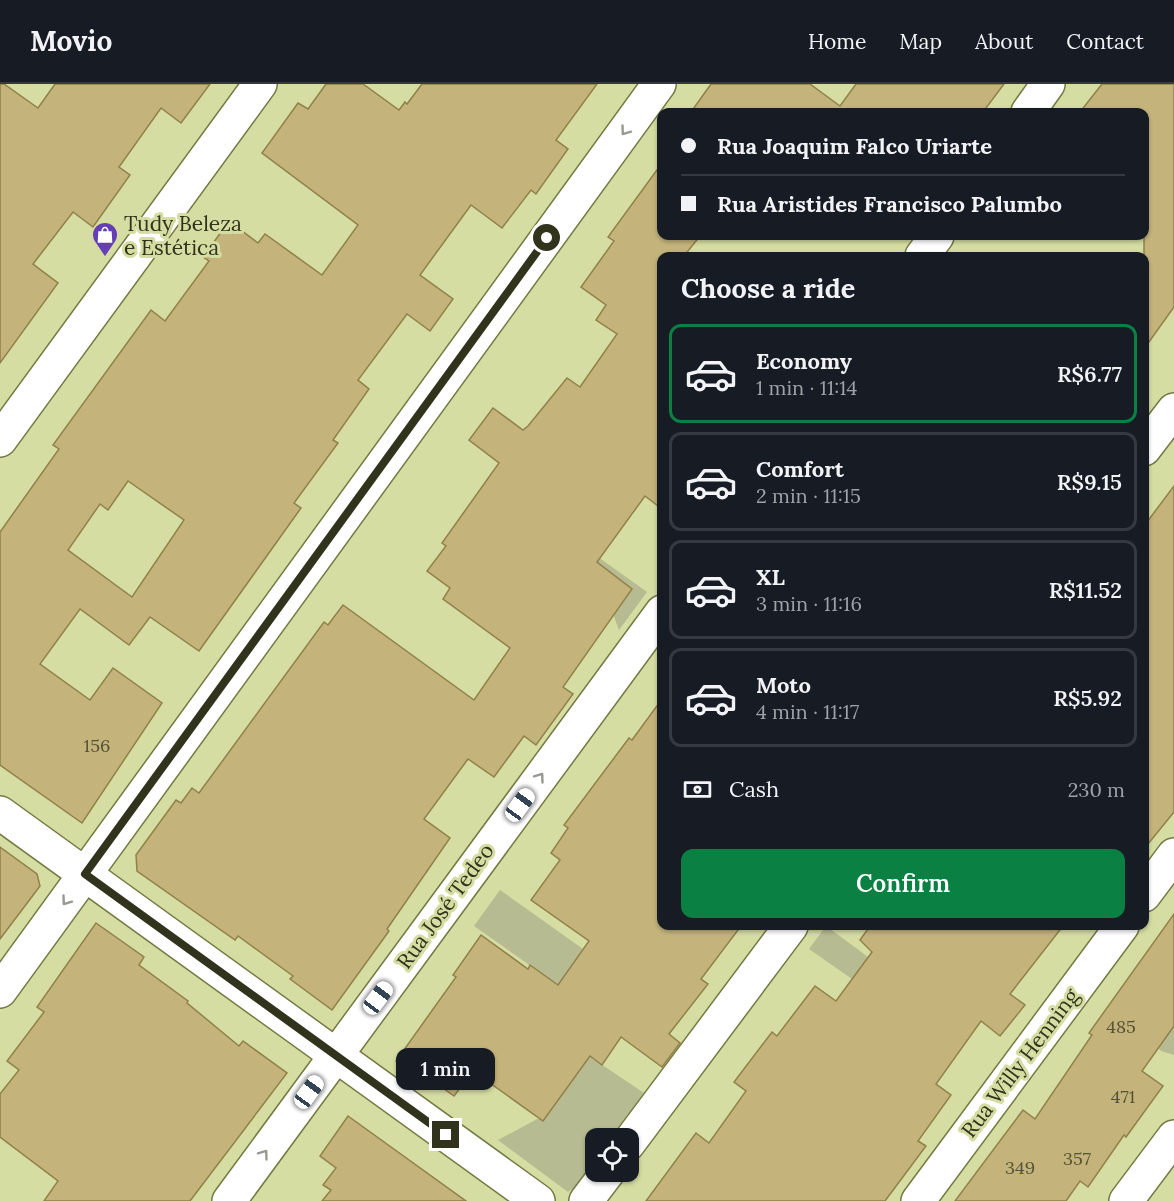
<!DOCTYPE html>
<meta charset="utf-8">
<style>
body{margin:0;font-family:Lora,serif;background:#242831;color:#f1f3f6;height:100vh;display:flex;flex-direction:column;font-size:22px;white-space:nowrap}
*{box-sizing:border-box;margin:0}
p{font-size:20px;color:#9ea1a6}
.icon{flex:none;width:33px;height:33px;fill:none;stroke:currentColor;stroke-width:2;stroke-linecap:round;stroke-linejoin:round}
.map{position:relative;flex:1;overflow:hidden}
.drawer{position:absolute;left:657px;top:168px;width:492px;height:678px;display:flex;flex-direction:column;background:#171b24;border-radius:12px;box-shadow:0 2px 4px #0004}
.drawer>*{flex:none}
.guide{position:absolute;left:657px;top:24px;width:492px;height:132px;border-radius:12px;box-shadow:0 2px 4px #0004;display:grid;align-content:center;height:132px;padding:0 24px;background:#171b24}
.controls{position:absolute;left:585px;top:1044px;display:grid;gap:12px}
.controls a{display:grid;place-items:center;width:54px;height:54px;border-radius:12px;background:#171b24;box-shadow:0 2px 4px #0004;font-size:30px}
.end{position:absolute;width:27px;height:27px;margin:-14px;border:8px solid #31331c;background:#fff;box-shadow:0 0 0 3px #fff}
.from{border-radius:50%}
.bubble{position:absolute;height:42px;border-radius:12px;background:#171b24;box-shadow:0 2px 4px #0004;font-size:20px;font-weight:600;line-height:42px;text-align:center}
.car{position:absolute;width:18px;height:36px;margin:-18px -9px;border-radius:8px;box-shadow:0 0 4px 2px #0007;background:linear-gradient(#fff 24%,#345 0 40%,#fff 0 76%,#345 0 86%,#fff 0)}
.guide b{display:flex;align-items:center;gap:21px;height:57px;font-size:22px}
.guide b+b{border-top:2px solid #363941}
.guide i{width:15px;height:15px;background:#f1f3f6}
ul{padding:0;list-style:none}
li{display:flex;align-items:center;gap:18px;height:99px;margin:0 12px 9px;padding:0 12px;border:3px solid #363941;border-radius:12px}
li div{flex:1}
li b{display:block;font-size:22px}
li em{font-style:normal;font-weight:600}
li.on{border-color:#0b8043}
li>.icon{width:54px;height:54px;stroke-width:1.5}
h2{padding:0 24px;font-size:27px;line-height:72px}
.pay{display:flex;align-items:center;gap:15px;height:66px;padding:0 24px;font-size:22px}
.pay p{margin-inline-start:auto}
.button{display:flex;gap:12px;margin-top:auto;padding:12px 24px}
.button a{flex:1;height:69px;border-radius:12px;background:#0b8043;color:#fff;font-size:24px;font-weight:600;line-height:69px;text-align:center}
header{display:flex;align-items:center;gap:36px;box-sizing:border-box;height:84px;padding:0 30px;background:#171b24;border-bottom:2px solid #363941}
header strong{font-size:28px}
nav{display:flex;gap:33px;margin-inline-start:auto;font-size:21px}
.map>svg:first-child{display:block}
</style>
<header>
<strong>Movio</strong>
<nav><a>Home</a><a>Map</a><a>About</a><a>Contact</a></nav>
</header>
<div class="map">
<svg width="1174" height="1117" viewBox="0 0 1174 1117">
<rect width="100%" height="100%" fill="#d6dda2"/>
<g fill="#b6bb91">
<polygon points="587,465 647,508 619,546 613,530 632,505 584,468"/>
<polygon points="500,806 583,865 573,880 579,916 474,842"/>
<polygon points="826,842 868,873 852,895 809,865"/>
<polygon points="1174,933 1174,971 1161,967 1152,957"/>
<polygon points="586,970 644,1009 610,1054 596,1054 595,1075 574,1104 568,1108 498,1056 539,1034 543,1037 575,993"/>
</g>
<g fill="#c4b37b" stroke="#908049" stroke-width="1.5" fill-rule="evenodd">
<polygon points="0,0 4,0 38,24 55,0 210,0 181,39 161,24 119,83 130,91 93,143 73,128 33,180 58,199 0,279"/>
<path d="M 326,0 L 363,0 L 399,26 L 405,18 L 407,20 L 422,0 L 597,0 L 556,56 L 568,65 L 536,110 L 531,106 L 502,144 L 471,121 L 420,191 L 453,215 L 430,247 L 407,230 L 358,296 L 369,305 L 333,356 L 338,359 L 294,419 L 301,424 L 199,567 L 150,533 L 129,561 L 80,525 L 40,580 L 90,616 L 113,584 L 162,619 L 82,739 L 0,681 L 0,448 L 59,365 L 53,361 L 151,226 L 165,237 L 209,177 L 203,173 L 229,137 L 258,159 L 265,150 L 322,191 L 358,141 L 262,69 L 298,19 L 308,25 ZM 128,397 L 184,436 L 132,513 L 68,466 L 100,420 L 108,426 Z"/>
<polygon points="711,0 810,0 840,22 856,0 1004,0 983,28 691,28"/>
<polygon points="1102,0 1174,0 1174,223 1144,265 1144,28 1080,28"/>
<polygon points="662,79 662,152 700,152 684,172 662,172 662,425 645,412 597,478 632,505 563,603 573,610 536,661 524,652 494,693 468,675 424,735 450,754 387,845 389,847 332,926 290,895 293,892 238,852 235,856 137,787 136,771 176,716 181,719 192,704 199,709 324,538 328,541 343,521 474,616 510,564 443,515 450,504 427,487 446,462 442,459 499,379 469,356 493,324 523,346 528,342 567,294 580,303 617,250 596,236 606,221 581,203 614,157 608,153"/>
<polygon points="1174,402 1174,728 1144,765 1144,442"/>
<polygon points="662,615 662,842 741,842 701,895 708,900 669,950 680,959 662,983 621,953 602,981 590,972 543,1037 473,987 454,1012 430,995 427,999 396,977 456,893 453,891 481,851 528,885 530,881 558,901 589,857 531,816 560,776 551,769 568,744 564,741 629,654 632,656"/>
<polygon points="0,763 37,790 40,802 0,855"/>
<polygon points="1174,830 1174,942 1142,987 1163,1002 1126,1053 1124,1051 1088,1103 1080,1097 1066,1117 955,1117 1023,1026 1035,1035 1092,951 1089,949"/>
<polygon points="96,839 144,873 139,881 188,917 187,919 239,962 243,957 287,989 190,1117 44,1117 58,1097 0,1053 0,1010 19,986 7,977 44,928 37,923"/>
<polygon points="870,842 1063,842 1010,910 1025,921 1000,952 981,937 936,1000 951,1011 918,1057 926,1062 885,1117 646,1117 696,1049 709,1059 746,1007 734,998 772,948 777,952 815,902 836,917 872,868 860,856"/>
<polygon points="348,1032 466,1117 322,1117 331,1106 323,1101 336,1084 320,1072"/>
</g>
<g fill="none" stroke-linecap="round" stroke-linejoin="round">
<defs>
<g id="street">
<polyline points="1028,28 1048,0"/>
<polyline points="922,172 937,152"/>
<polyline points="1144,365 1174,326"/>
<polyline points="0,729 538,1117"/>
<polyline points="1144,811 1174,771"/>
<polyline points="0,907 659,0"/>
<polyline points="628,1060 791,842"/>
<polyline points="229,1117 662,528"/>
<polyline points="586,1117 608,1088"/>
<polyline points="918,1117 1122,842"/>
<polyline points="1126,1117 1174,1053"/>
</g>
<polyline id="secondary" points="0,356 260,0"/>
</defs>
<use href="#street" stroke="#747942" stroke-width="36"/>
<use href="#secondary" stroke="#747942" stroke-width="36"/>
<use href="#street" stroke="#fff" stroke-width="33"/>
<use href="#secondary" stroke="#fff" stroke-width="33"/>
</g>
<defs><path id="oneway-chevron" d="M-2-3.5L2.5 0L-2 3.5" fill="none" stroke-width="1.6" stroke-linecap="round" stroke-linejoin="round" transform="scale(1.5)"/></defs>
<g stroke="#98998e">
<use href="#oneway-chevron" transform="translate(625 47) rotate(126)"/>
<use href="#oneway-chevron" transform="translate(540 693) rotate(-54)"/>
<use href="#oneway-chevron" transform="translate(66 817) rotate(126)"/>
<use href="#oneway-chevron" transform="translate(264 1070) rotate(-54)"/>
</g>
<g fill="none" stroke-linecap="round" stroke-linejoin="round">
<polyline stroke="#31331c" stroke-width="8" points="446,1051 85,790 547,154"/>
</g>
<defs>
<symbol id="shop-pin" viewBox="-11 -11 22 30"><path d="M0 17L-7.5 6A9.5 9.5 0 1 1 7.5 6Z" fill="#653eb6" stroke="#d6dda2"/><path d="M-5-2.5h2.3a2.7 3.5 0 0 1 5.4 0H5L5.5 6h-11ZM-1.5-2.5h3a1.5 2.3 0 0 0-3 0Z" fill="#fff"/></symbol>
</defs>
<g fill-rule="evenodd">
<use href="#shop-pin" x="90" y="136" width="30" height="40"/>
</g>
<g text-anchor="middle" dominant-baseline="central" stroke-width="6" stroke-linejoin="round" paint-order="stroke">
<g font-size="18" fill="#565334">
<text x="97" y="661">156</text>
<text x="1121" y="942">485</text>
<text x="1123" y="1012">471</text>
<text x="1077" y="1074">357</text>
<text x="1020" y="1083">349</text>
</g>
<g font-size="21" fill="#31331c" stroke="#d6dda2" text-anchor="start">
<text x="124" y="139">Tudy Beleza<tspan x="124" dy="24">e Estética</tspan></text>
</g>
<g font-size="21" fill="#31331c" stroke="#d6dda2">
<text transform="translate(445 822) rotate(-54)">Rua José Tedeo</text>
<text transform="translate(1020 979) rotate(-53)">Rua Willy Henning</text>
</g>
</g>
</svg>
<div class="controls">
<a><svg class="icon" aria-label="locate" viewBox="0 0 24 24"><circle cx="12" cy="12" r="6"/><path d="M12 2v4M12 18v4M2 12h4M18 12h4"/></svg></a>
</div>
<i class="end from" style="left:547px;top:154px"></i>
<i class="end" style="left:446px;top:1051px"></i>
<div class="bubble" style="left:396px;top:964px;width:99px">1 min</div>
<i class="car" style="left:520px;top:721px;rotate:36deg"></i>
<i class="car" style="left:378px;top:914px;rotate:37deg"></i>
<i class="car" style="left:309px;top:1008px;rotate:36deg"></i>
<div class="guide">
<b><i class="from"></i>Rua Joaquim Falco Uriarte</b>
<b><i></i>Rua Aristides Francisco Palumbo</b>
</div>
<section class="drawer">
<h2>Choose a ride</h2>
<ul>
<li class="on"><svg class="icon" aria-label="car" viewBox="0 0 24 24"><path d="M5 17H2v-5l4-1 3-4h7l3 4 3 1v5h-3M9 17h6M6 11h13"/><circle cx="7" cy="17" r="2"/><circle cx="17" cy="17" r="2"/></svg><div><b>Economy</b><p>1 min · 11:14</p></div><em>R$6.77</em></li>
<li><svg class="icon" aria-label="car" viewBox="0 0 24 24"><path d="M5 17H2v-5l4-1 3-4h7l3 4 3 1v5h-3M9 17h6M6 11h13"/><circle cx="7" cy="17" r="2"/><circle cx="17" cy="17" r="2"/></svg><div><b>Comfort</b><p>2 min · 11:15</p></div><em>R$9.15</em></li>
<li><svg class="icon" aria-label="car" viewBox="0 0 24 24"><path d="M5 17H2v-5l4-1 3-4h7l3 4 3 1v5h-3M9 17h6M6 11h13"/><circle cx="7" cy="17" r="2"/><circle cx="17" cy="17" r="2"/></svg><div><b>XL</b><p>3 min · 11:16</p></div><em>R$11.52</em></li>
<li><svg class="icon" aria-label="car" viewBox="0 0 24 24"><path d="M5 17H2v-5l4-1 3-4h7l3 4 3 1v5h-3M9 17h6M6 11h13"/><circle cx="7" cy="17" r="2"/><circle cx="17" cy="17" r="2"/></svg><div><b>Moto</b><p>4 min · 11:17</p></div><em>R$5.92</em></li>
</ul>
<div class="pay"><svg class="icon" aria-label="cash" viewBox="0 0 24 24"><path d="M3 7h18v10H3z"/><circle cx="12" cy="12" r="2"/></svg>Cash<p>230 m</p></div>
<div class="button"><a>Confirm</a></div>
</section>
</div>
